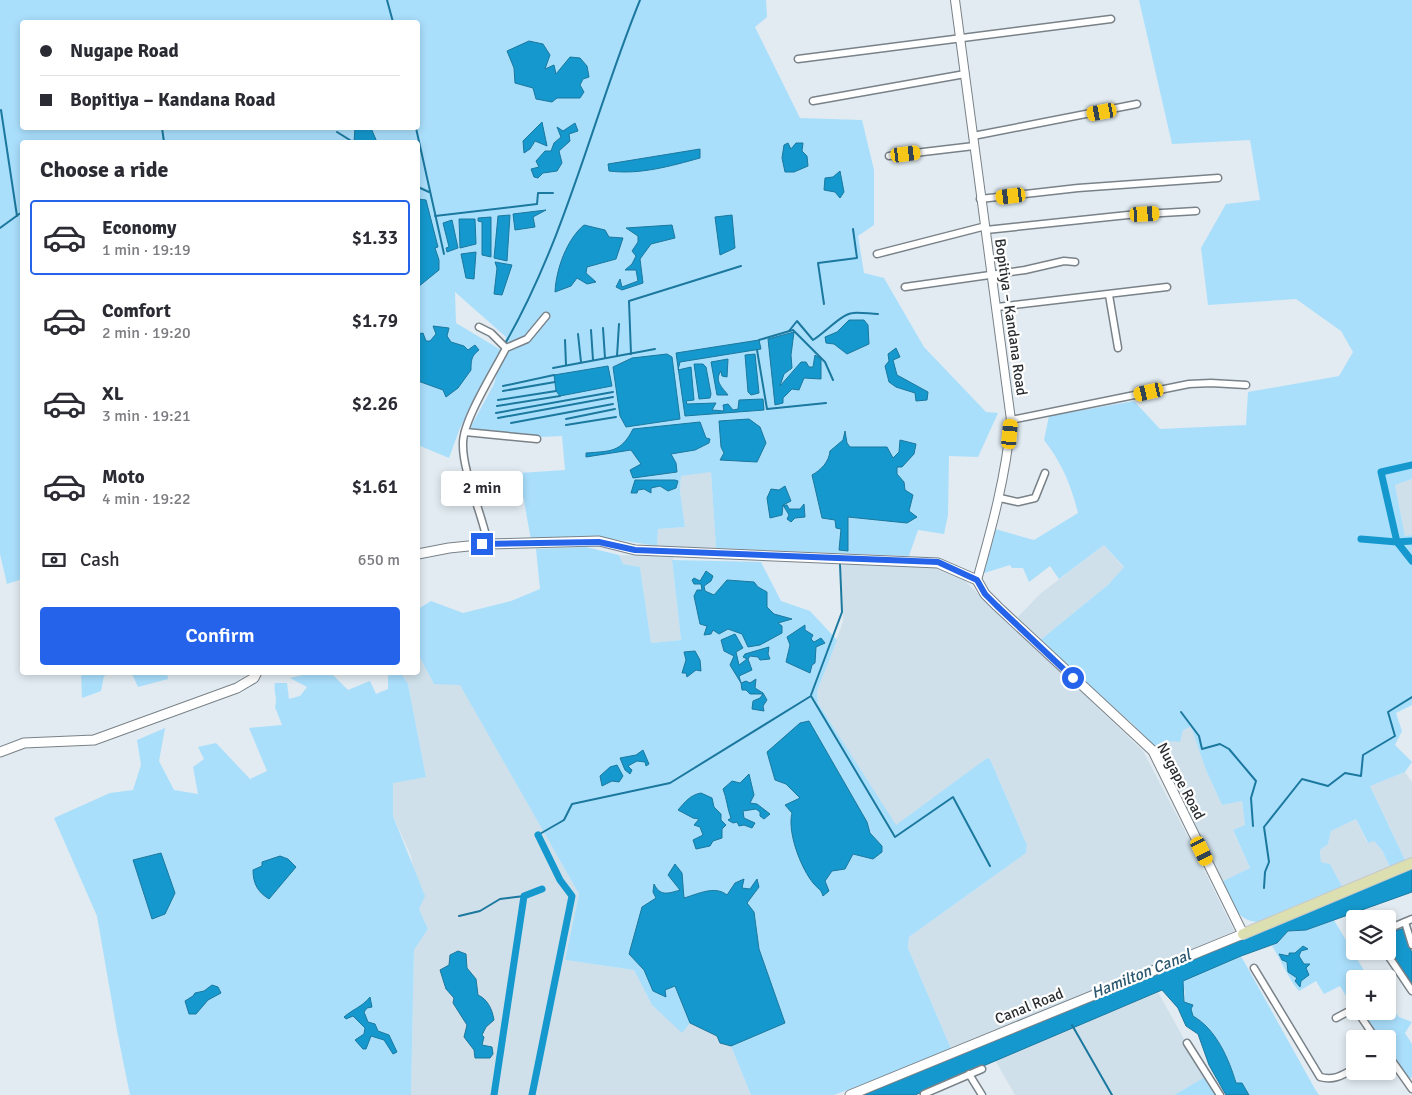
<!DOCTYPE html>
<meta charset="utf-8">
<style>
body{margin:0;font-family:Signika,sans-serif;background:#f2f2f3;color:#2b2b33;height:100vh;display:flex;flex-direction:column;font-size:19px;white-space:nowrap}
*{box-sizing:border-box;margin:0}
p{font-size:16px;color:#7c7c81}
.icon{flex:none;width:28px;height:28px;fill:none;stroke:currentColor;stroke-width:2;stroke-linecap:round;stroke-linejoin:round}
.map{position:relative;flex:1;overflow:hidden}
.side{position:absolute;left:20px;top:140px;width:400px;height:535px;display:flex;flex-direction:column;background:#fff;border-radius:5px;box-shadow:0 2px 8px #0003}
.side>*{flex:none}
.hud{position:absolute;left:20px;top:20px;width:400px;height:110px;border-radius:5px;box-shadow:0 2px 8px #0003;display:grid;align-content:center;height:110px;padding:0 20px;background:#fff}
.fabs{position:absolute;left:1346px;top:910px;display:grid;gap:10px}
.fabs a{display:grid;place-items:center;width:50px;height:50px;border-radius:5px;background:#fff;box-shadow:0 2px 8px #0003;font-size:25px}
.end{position:absolute;width:22px;height:22px;margin:-11px;border:6px solid #2563eb;background:#fff;box-shadow:0 0 0 2px #fff}
.from{border-radius:50%}
.bubble{position:absolute;height:35px;border-radius:5px;background:#fff;box-shadow:0 2px 8px #0003;font-size:16px;font-weight:600;line-height:35px;text-align:center}
.car{position:absolute;width:15px;height:30px;margin:-15px -8px;border-radius:6px;box-shadow:0 0 4px 1px #0007;background:linear-gradient(#f5c518 24%,#345 0 40%,#f5c518 0 76%,#345 0 86%,#f5c518 0)}
.hud b{display:flex;align-items:center;gap:18px;height:48px;font-size:19px}
.hud b+b{border-top:1px solid #e1e1e2}
.hud i{width:12px;height:12px;background:#2b2b33}
ul{padding:0;list-style:none}
li{display:flex;align-items:center;gap:15px;height:75px;margin:0 10px 8px;padding:0 10px;border:2px solid transparent;border-radius:5px}
li div{flex:1}
li b{display:block;font-size:19px}
li em{font-style:normal;font-weight:600}
li.active{border-color:#2563eb}
li>.icon{width:45px;height:45px;stroke-width:1.5}
h2{padding:0 20px;font-size:22px;line-height:60px}
.pay{display:flex;align-items:center;gap:12px;height:55px;padding:0 20px;font-size:19px}
.pay p{margin-inline-start:auto}
.button{display:flex;gap:10px;margin-top:auto;padding:10px 20px}
.button a{flex:1;height:58px;border-radius:5px;background:#2563eb;color:#fff;font-size:20px;font-weight:600;line-height:58px;text-align:center}
.map>svg:first-child{display:block}
</style>
<div class="map">
<svg width="1412" height="1095" viewBox="0 0 1412 1095">
<rect width="100%" height="100%" fill="#e1ebf1"/>
<g fill="#cfe0ea">
<polygon points="711,471 716,548 657,546 658,529 685,527 680,491 681,476"/>
<polygon points="1412,479 1412,535 1405,536 1395,485"/>
<polygon points="1104,545 1124,568 1109,584 1038,642 1016,619 1040,594"/>
<polygon points="619,555 674,557 672,561 681,640 651,643 640,567 623,564"/>
<polygon points="843,564 926,564 964,580 1143,751 1187,835 1234,931 952,1051 908,948 909,937 1026,853 1027,845 990,759 987,758 896,826 894,823 818,703 817,691 843,622 841,568"/>
<polygon points="418,654 434,684 460,684 579,894 565,960 634,970 652,1005 682,1032 690,1023 717,1036 720,1043 731,1046 751,1095 411,1095 414,950 428,929 419,909 411,856 393,816 393,782 426,777 408,684 401,673 418,672"/>
<polygon points="1191,727 1206,770 1222,805 1242,801 1245,825 1233,831 1250,868 1221,882 1160,756 1168,741 1174,740 1183,730"/>
<polygon points="1405,772 1412,782 1412,858 1405,860 1370,786"/>
<polygon points="1356,819 1367,843 1374,841 1382,850 1390,867 1343,888 1330,864 1321,862 1320,850 1328,844 1331,831"/>
<polygon points="1158,992 1205,1077 1174,1095 1015,1095 995,1060"/>
</g>
<g fill="#aadffc" fill-rule="evenodd">
<path d="M 0,0 L 766,0 L 767,17 L 755,27 L 800,118 L 862,120 L 874,170 L 874,225 L 858,236 L 864,273 L 884,278 L 924,347 L 986,412 L 998,413 L 978,457 L 949,456 L 948,515 L 944,534 L 918,530 L 909,556 L 716,548 L 711,472 L 681,476 L 680,491 L 685,527 L 658,529 L 657,546 L 606,538 L 531,540 L 519,473 L 565,470 L 562,436 L 541,437 L 469,430 L 494,384 L 506,337 L 455,292 L 456,323 L 501,350 L 460,428 L 449,458 L 418,445 L 418,142 L 22,142 L 22,579 L 7,584 L 0,554 ZM 22,22 L 418,22 L 418,128 L 22,128 Z"/>
<path d="M 1139,0 L 1412,0 L 1412,479 L 1395,485 L 1405,536 L 1412,535 L 1412,705 L 1396,713 L 1402,731 L 1395,745 L 1412,762 L 1405,772 L 1370,786 L 1405,860 L 1390,867 L 1382,850 L 1374,841 L 1368,843 L 1356,819 L 1331,831 L 1328,844 L 1320,850 L 1321,862 L 1330,864 L 1343,888 L 1331,891 L 1259,922 C 1236,922 1230,900 1221,882 L 1250,868 L 1233,830 L 1245,825 L 1242,801 L 1222,805 L 1206,770 L 1191,727 L 1183,730 L 1180,742 L 1168,741 L 1160,756 L 1135,726 L 1038,642 L 1109,584 L 1124,567 L 1104,545 L 1059,579 L 1050,566 L 1029,582 L 1023,568 L 1012,568 L 1010,565 L 981,574 L 995,529 L 1034,540 L 1078,513 C 1071,485 1062,463 1044,440 L 1049,416 L 1134,401 L 1160,429 L 1246,425 L 1248,392 L 1339,376 L 1353,352 L 1341,331 L 1296,299 L 1208,305 L 1201,248 L 1226,204 L 1260,200 L 1250,140 L 1172,144 Z"/>
<path d="M 586,547 L 619,555 L 623,564 L 640,567 L 651,643 L 681,640 L 672,560 L 761,562 L 781,601 L 810,611 L 837,640 L 817,691 L 818,703 L 896,825 L 987,758 L 990,759 L 1027,845 L 1026,853 L 909,937 L 908,948 L 952,1051 L 834,1095 L 751,1095 L 731,1046 L 785,1023 L 759,949 L 754,912 L 747,903 L 759,887 L 751,889 L 742,888 L 743,879 L 735,883 L 727,895 L 684,898 L 684,887 C 674,896 661,896 654,885 L 656,898 L 629,954 L 644,970 L 653,991 L 665,997 L 665,990 L 675,986 L 690,1023 L 682,1033 L 652,1005 L 634,970 L 565,960 L 579,894 L 460,685 L 434,684 L 418,654 L 418,609 L 431,601 L 463,613 L 511,601 L 540,589 L 536,549 Z"/>
<polygon points="81,673 81,672 112,673 104,676 101,691 82,698"/>
<polygon points="128,673 167,673 168,679 138,687 133,676"/>
<path d="M 311,673 L 331,673 L 348,690 L 370,681 L 376,694 L 388,689 L 388,675 L 401,673 L 408,684 L 426,777 L 393,783 L 393,816 L 425,896 L 419,909 L 428,929 L 414,950 L 411,1095 L 130,1095 L 117,1031 L 97,916 L 54,818 L 110,793 L 133,790 L 141,765 L 137,740 L 165,728 L 159,761 L 174,790 L 198,794 L 193,767 L 204,759 L 198,747 L 216,743 L 250,779 L 267,771 L 249,728 L 282,725 L 275,707 C 278,698 273,692 275,683 L 287,683 L 289,699 L 300,696 L 307,687 L 290,678 ZM 161,853 L 165,914 L 152,919 L 133,860 Z"/>
<path d="M 1334,920 L 1369,979 L 1355,979 L 1355,1003 L 1349,1001 L 1340,986 L 1324,994 L 1316,981 L 1299,991 C 1287,977 1282,961 1272,946 L 1277,943 L 1288,931 L 1306,930 Z"/>
<path d="M 1241,956 L 1315,1089 L 1319,1095 L 1249,1095 L 1242,1083 L 1236,1084 C 1229,1059 1216,1029 1193,1016 L 1191,1009 L 1184,1002 L 1185,993 L 1182,981 Z"/>
<polygon points="1388,1004 1399,1017 1412,1022 1405,1033 1412,1044 1412,1077 1409,1079 1388,1050 1388,1039 1380,1039 1361,1011 1388,1011"/>
<polygon points="1205,1077 1216,1095 1174,1095"/>
</g>
<g fill="#1598cd" stroke="#1b789e">
<polygon points="529,41 543,44 550,55 545,69 554,65 556,74 570,57 580,58 587,66 589,77 583,79 580,85 584,92 580,98 557,98 552,102 536,99 533,88 515,83 514,68 507,51"/>
<polygon points="542,122 547,146 535,141 530,149 524,153 523,141"/>
<polygon points="575,123 578,131 569,134 570,141 559,151 562,163 557,171 543,173 538,178 534,177 531,169 539,167 536,161 545,151 551,151 554,143 561,137 557,127 563,131"/>
<polygon points="355,128 371,128 377,142 354,142"/>
<polygon points="788,143 791,149 796,143 803,143 802,151 807,156 808,166 794,172 785,172 782,158 784,145"/>
<path d="M 700,149 L 700,158 C 671,166 640,175 609,171 L 608,164 Z"/>
<polygon points="840,171 844,192 840,198 835,192 824,190 825,178 833,177"/>
<polygon points="418,199 426,200 438,247 435,248 439,260 439,270 418,287"/>
<polygon points="546,210 533,217 535,227 515,230 513,214"/>
<polygon points="510,215 507,261 494,258 498,216"/>
<polygon points="732,215 735,248 720,255 715,217"/>
<polygon points="491,217 491,257 482,255 482,222 478,221 478,218"/>
<polygon points="459,219 475,219 476,244 460,248"/>
<polygon points="452,220 458,248 447,252 446,248 449,247 443,223"/>
<path d="M 584,225 L 605,230 L 609,237 L 623,238 L 616,259 L 587,267 L 586,273 L 596,282 L 587,284 L 577,278 L 571,286 L 555,292 C 556,269 567,239 584,225 Z"/>
<polygon points="672,225 675,238 651,244 640,259 643,283 622,290 616,287 620,279 622,287 638,281 636,270 625,270 632,264 636,256 632,251 638,242 638,236 626,228"/>
<polygon points="476,252 474,279 466,278 461,254"/>
<polygon points="495,262 512,265 502,295 494,294 497,268"/>
<polygon points="849,320 864,320 868,325 869,344 847,354 834,344 826,343 825,337 837,332"/>
<path d="M 433,326 L 449,328 L 447,336 L 451,342 L 464,346 L 468,350 L 475,345 L 479,350 C 471,356 471,361 471,370 L 458,388 L 446,397 L 443,390 L 418,381 L 418,343 L 420,342 L 418,334 L 423,333 L 426,341 L 430,341 L 436,334 Z"/>
<polygon points="794,332 791,355 792,368 784,374 780,386 801,362 806,362 809,367 813,367 815,355 821,359 821,379 804,378 799,390 792,389 783,398 783,403 775,405 768,339"/>
<polygon points="759,340 761,349 680,362 678,370 691,367 694,400 686,401 687,404 716,403 712,410 724,411 723,405 728,404 733,410 738,409 739,400 763,399 764,410 685,416 676,353"/>
<polygon points="896,348 900,357 893,360 897,375 928,392 927,400 916,401 915,393 896,387 889,382 885,366 889,361 888,354"/>
<polygon points="667,354 672,357 680,419 626,427 620,416 613,367 632,358"/>
<polygon points="755,354 759,393 751,395 748,392 745,355"/>
<path d="M 728,359 L 727,377 L 722,376 L 721,371 C 714,381 722,387 728,395 L 717,395 L 711,362 Z"/>
<polygon points="694,364 703,364 706,367 711,394 710,398 699,399"/>
<polygon points="608,366 612,386 560,396 556,391 554,375"/>
<polygon points="749,419 760,427 766,443 757,462 720,460 724,453 721,447 719,421"/>
<path d="M 700,422 L 706,438 L 710,439 L 709,443 L 695,450 L 671,454 L 676,463 L 677,472 L 633,478 L 630,470 L 641,464 L 631,450 L 586,457 L 586,453 C 610,451 621,453 633,429 Z"/>
<path d="M 845,431 L 847,443 L 850,447 L 887,447 L 893,458 L 899,452 L 900,440 L 916,444 L 914,454 L 902,467 L 897,467 L 897,474 L 904,482 L 905,490 L 913,495 L 909,511 L 917,517 L 907,523 L 848,517 L 848,551 L 839,550 L 841,529 L 836,528 L 835,520 L 822,518 L 812,475 C 821,470 829,462 830,451 L 843,440 Z"/>
<polygon points="635,480 675,480 678,481 676,488 668,491 660,486 651,488 651,493 644,489 638,490 637,493 631,493"/>
<polygon points="785,486 791,501 783,505 787,505 789,509 800,509 804,504 805,517 795,518 791,522 787,519 789,515 783,505 782,515 770,518 767,498 771,489 779,490"/>
<polygon points="706,571 713,576 711,581 704,586 705,591 714,595 727,580 754,582 758,587 767,592 767,607 774,614 792,619 778,623 782,626 782,633 760,645 748,647 742,634 728,629 719,634 713,630 711,634 704,635 707,626 700,624 694,596 697,590 702,590 701,584 694,584 692,580 694,578 700,581"/>
<polygon points="805,625 805,630 813,635 811,639 814,642 821,638 825,643 816,647 815,663 812,665 810,673 786,662 790,645 787,637"/>
<polygon points="735,634 743,648 736,652 739,665 747,659 743,657 745,654 769,647 768,654 770,659 760,660 758,657 750,656 748,659 752,670 739,676 741,683 746,681 750,683 756,679 755,688 763,693 767,700 763,706 764,711 752,709 753,701 760,698 763,694 750,694 746,690 742,690 741,683 730,665 734,656 724,651 721,640"/>
<polygon points="695,651 700,660 701,671 696,670 687,677 686,673 682,673 686,660 684,652"/>
<path d="M 809,721 L 867,822 L 870,833 L 882,846 L 882,852 L 873,859 L 853,854 L 845,869 L 832,871 L 825,881 L 829,891 L 823,896 C 821,889 818,889 814,884 C 801,869 787,832 792,813 L 785,805 L 800,798 L 786,784 L 775,780 L 767,752 L 800,723 Z"/>
<polygon points="643,750 649,764 646,766 645,762 637,761 628,766 632,770 630,774 625,770 620,758 636,755"/>
<polygon points="617,765 623,776 619,782 612,781 602,786 600,776 610,767"/>
<path d="M 749,774 L 754,795 L 750,803 L 757,804 L 770,814 L 764,819 L 760,816 L 760,812 L 756,809 L 743,811 L 744,818 L 755,823 L 752,828 L 744,825 L 739,826 L 737,822 L 733,823 L 728,820 L 731,818 C 727,808 727,799 723,789 L 732,781 L 740,783 Z"/>
<path d="M 701,793 L 712,798 L 714,807 L 721,814 L 721,820 L 726,825 L 722,829 L 722,838 L 713,841 L 710,846 L 696,849 L 693,840 L 703,835 L 700,827 L 694,825 L 699,819 L 693,818 L 678,810 C 685,802 690,795 701,793 Z"/>
<polygon points="161,853 175,893 165,914 152,919 133,860"/>
<path d="M 280,856 L 288,859 L 296,867 L 269,899 C 258,892 253,884 253,870 L 262,866 L 262,862 Z"/>
<path d="M 675,864 L 682,873 L 684,898 C 698,894 715,885 727,895 L 735,883 L 744,879 L 742,888 L 750,889 L 757,879 L 759,887 L 747,903 L 754,912 L 759,949 L 785,1023 L 731,1046 L 720,1043 L 717,1036 L 690,1023 L 675,986 L 665,990 L 666,997 L 653,991 L 644,970 L 629,954 L 642,907 L 656,898 L 653,892 L 654,884 C 660,896 667,894 680,890 L 668,875 Z"/>
<path d="M 1412,868 L 1412,892 L 1306,930 L 1288,931 L 1277,943 L 1241,956 L 1183,981 L 1184,1002 L 1193,1005 L 1191,1009 L 1193,1016 C 1216,1029 1229,1059 1236,1083 L 1242,1083 L 1249,1095 L 1226,1095 L 1209,1065 L 1198,1034 L 1186,1026 L 1178,1008 L 1162,990 L 915,1095 L 861,1095 Z"/>
<polygon points="1405,928 1412,954 1412,983 1388,947 1388,933"/>
<polygon points="1303,946 1308,949 1301,951 1299,956 1304,964 1310,964 1306,968 1309,975 1301,981 1300,987 1295,981 1297,978 1288,972 1287,962 1282,960 1279,954 1289,956 1289,953 1295,953"/>
<path d="M 458,951 L 466,954 L 467,968 L 476,979 L 478,995 C 487,999 492,1008 494,1020 L 486,1027 L 482,1035 L 484,1037 L 482,1045 L 492,1047 L 493,1054 L 490,1058 L 475,1058 L 474,1050 L 464,1037 L 467,1025 L 453,1003 L 454,998 L 446,989 L 440,970 L 449,965 L 450,955 Z"/>
<polygon points="212,985 218,987 221,993 208,1000 196,1014 189,1014 185,1001 193,996 195,993 204,991"/>
<path d="M 370,997 L 372,1007 L 367,1008 L 364,1012 L 368,1022 L 375,1024 L 378,1031 L 389,1035 L 397,1052 L 393,1054 L 384,1040 L 371,1036 L 366,1049 L 363,1049 L 355,1040 L 364,1034 L 365,1028 L 353,1016 L 346,1019 L 344,1017 C 353,1009 362,1007 370,997 Z"/>
</g>
<g fill="none" stroke-linecap="round" stroke-linejoin="round">
<g stroke="#1b789e" stroke-width="2">
<polyline points="387,0 393,22"/>
<polyline points="1,110 17,216"/>
<polyline points="162,128 164,142"/>
<polyline points="416,128 444,254"/>
<polyline points="337,132 353,142"/>
<polyline points="418,187 429,192"/>
<polyline points="435,216 537,204 538,193 553,193"/>
<polyline points="0,228 22,212"/>
<polyline points="824,304 818,263 857,258 853,229"/>
<polyline points="603,328 605,358"/>
<polyline points="591,330 593,360"/>
<path d="M 789,331 L 797,321 L 813,340 C 825,333 841,314 853,313 C 861,312 870,314 878,314"/>
<polyline points="578,334 581,362"/>
<polyline points="565,340 566,365"/>
<polyline points="759,340 793,330 825,362 833,380"/>
<path d="M 506,342 C 567,235 594,113 640,0"/>
<polyline points="757,350 767,409 826,403"/>
<polyline points="631,354 629,301 741,266"/>
<polyline points="617,356 619,324"/>
<polyline points="553,368 655,349"/>
<polyline points="503,386 554,375"/>
<polyline points="503,391 555,382"/>
<polyline points="498,400 556,391"/>
<polyline points="497,406 560,396"/>
<polyline points="496,413 613,392"/>
<polyline points="498,418 613,397"/>
<polyline points="566,419 615,409"/>
<polyline points="511,423 613,404"/>
<polyline points="566,425 616,417"/>
<polyline points="811,695 842,612 840,564"/>
<polyline points="1181,712 1199,736 1202,749 1220,744 1229,749 1256,781 1251,798 1253,826"/>
<polyline points="538,835 564,820 572,804 670,783 811,696 895,837 953,797 990,866"/>
<polyline points="1264,888 1265,872 1269,862 1264,827 1302,779 1328,786 1345,773 1361,776 1363,755 1395,736 1388,712 1412,697"/>
<polyline points="459,916 480,911 500,899 524,896"/>
<polyline points="1072,1025 1112,1095"/>
</g>
<g stroke="#1598cd" stroke-width="7">
<polyline points="1412,465 1381,472 1397,542 1412,561"/>
<polyline points="1361,539 1397,542 1412,541"/>
<polyline points="494,1095 524,896 542,889"/>
<polyline points="532,1095 572,896 560,880 538,835"/>
</g>
<defs>
<g id="minor">
<polyline points="798,59 1111,19"/>
<polyline points="813,101 965,74"/>
<polyline points="973,136 1137,104"/>
<polyline points="889,156 974,146"/>
<polyline points="980,199 1078,188 1218,178"/>
<polyline points="986,230 1128,215 1196,211"/>
<polyline points="877,254 986,226"/>
<polyline points="905,287 1025,270 1064,261 1075,262"/>
<polyline points="1109,295 1118,348"/>
<polyline points="997,307 1167,287"/>
<polyline points="479,327 491,333 506,348"/>
<polyline points="1011,420 1189,384 1211,383 1246,385"/>
<polyline points="465,432 537,439"/>
<polyline points="1000,498 1018,502 1035,498 1045,473"/>
<path d="M 488,544 C 482,513 462,471 463,443 C 463,420 495,370 506,348 L 527,339 L 546,316"/>
<polyline points="1405,922 1412,945"/>
<polyline points="1388,929 1412,919"/>
<polyline points="1385,951 1412,991"/>
<path d="M 1254,968 L 1320,1077 C 1334,1081 1343,1075 1355,1068"/>
<polyline points="1357,1011 1376,1039"/>
<polyline points="1336,1018 1355,1008"/>
<polyline points="1187,1043 1220,1095"/>
<polyline points="1388,1055 1412,1089"/>
<polyline points="969,1074 982,1095"/>
<polyline points="924,1094 982,1069"/>
</g>
<path id="tertiary" d="M 955,0 L 1011,420 C 1006,476 992,527 977,580"/>
<g id="secondary">
<polyline points="418,554 449,548 488,544 599,541 635,550 938,563 977,580 985,594 997,606 1153,751 1243,934 850,1095"/>
<polyline points="0,752 24,743 94,740 237,688 254,678 257,672"/>
</g>
<polyline id="primary" points="1243,934 1412,863"/>
</defs>
<use href="#minor" stroke="#798288" stroke-width="9"/>
<use href="#tertiary" stroke="#798288" stroke-width="10"/>
<use href="#secondary" stroke="#798288" stroke-width="11"/>
<use href="#primary" stroke="#c7c8c9" stroke-width="12"/>
<use href="#minor" stroke="#fff" stroke-width="6"/>
<use href="#tertiary" stroke="#fff" stroke-width="8"/>
<use href="#secondary" stroke="#fff" stroke-width="9"/>
<use href="#primary" stroke="#dcdfaf" stroke-width="10"/>
</g>
<g fill="none" stroke-linecap="round" stroke-linejoin="round">
<polyline stroke="#2563eb" stroke-width="6" points="482,544 599,542 635,550 938,562 977,580 985,594 997,606 1073,678"/>
</g>
<g text-anchor="middle" dominant-baseline="central" stroke-width="4.5" stroke-linejoin="round" paint-order="stroke">
<g font-size="15" fill="#292d2f" stroke="#fff">
<text transform="translate(1011 317) rotate(82)">Bopitiya – Kandana Road</text>
<text transform="translate(1181 781) rotate(62)">Nugape Road</text>
<text transform="translate(1029 1006) rotate(-22)">Canal Road</text>
</g>
<g font-size="16" font-style="italic" fill="#2a576f" stroke="#fff">
<text transform="translate(1141 974) rotate(-22)">Hamilton Canal</text>
</g>
</g>
</svg>
<div class="fabs">
<a><svg class="icon" aria-label="layers" viewBox="0 0 24 24"><path d="M12 4l9 5-9 5-9-5zM3 14l9 5 9-5"/></svg></a>
<a>+</a>
<a>−</a>
</div>
<i class="end from" style="left:1073px;top:678px"></i>
<i class="end" style="left:482px;top:544px"></i>
<div class="bubble" style="left:441px;top:471px;width:82px">2 min</div>
<i class="car" style="left:1102px;top:112px;rotate:260deg"></i>
<i class="car" style="left:906px;top:154px;rotate:83deg"></i>
<i class="car" style="left:1011px;top:196px;rotate:263deg"></i>
<i class="car" style="left:1145px;top:214px;rotate:87deg"></i>
<i class="car" style="left:1149px;top:392px;rotate:257deg"></i>
<i class="car" style="left:1010px;top:434px;rotate:5deg"></i>
<i class="car" style="left:1202px;top:851px;rotate:154deg"></i>
<div class="hud">
<b><i class="from"></i>Nugape Road</b>
<b><i></i>Bopitiya – Kandana Road</b>
</div>
<section class="side">
<h2>Choose a ride</h2>
<ul>
<li class="active"><svg class="icon" aria-label="car" viewBox="0 0 24 24"><path d="M5 17H2v-5l4-1 3-4h7l3 4 3 1v5h-3M9 17h6M6 11h13"/><circle cx="7" cy="17" r="2"/><circle cx="17" cy="17" r="2"/></svg><div><b>Economy</b><p>1 min · 19:19</p></div><em>$1.33</em></li>
<li><svg class="icon" aria-label="car" viewBox="0 0 24 24"><path d="M5 17H2v-5l4-1 3-4h7l3 4 3 1v5h-3M9 17h6M6 11h13"/><circle cx="7" cy="17" r="2"/><circle cx="17" cy="17" r="2"/></svg><div><b>Comfort</b><p>2 min · 19:20</p></div><em>$1.79</em></li>
<li><svg class="icon" aria-label="car" viewBox="0 0 24 24"><path d="M5 17H2v-5l4-1 3-4h7l3 4 3 1v5h-3M9 17h6M6 11h13"/><circle cx="7" cy="17" r="2"/><circle cx="17" cy="17" r="2"/></svg><div><b>XL</b><p>3 min · 19:21</p></div><em>$2.26</em></li>
<li><svg class="icon" aria-label="car" viewBox="0 0 24 24"><path d="M5 17H2v-5l4-1 3-4h7l3 4 3 1v5h-3M9 17h6M6 11h13"/><circle cx="7" cy="17" r="2"/><circle cx="17" cy="17" r="2"/></svg><div><b>Moto</b><p>4 min · 19:22</p></div><em>$1.61</em></li>
</ul>
<div class="pay"><svg class="icon" aria-label="cash" viewBox="0 0 24 24"><path d="M3 7h18v10H3z"/><circle cx="12" cy="12" r="2"/></svg>Cash<p>650 m</p></div>
<div class="button"><a>Confirm</a></div>
</section>
</div>
